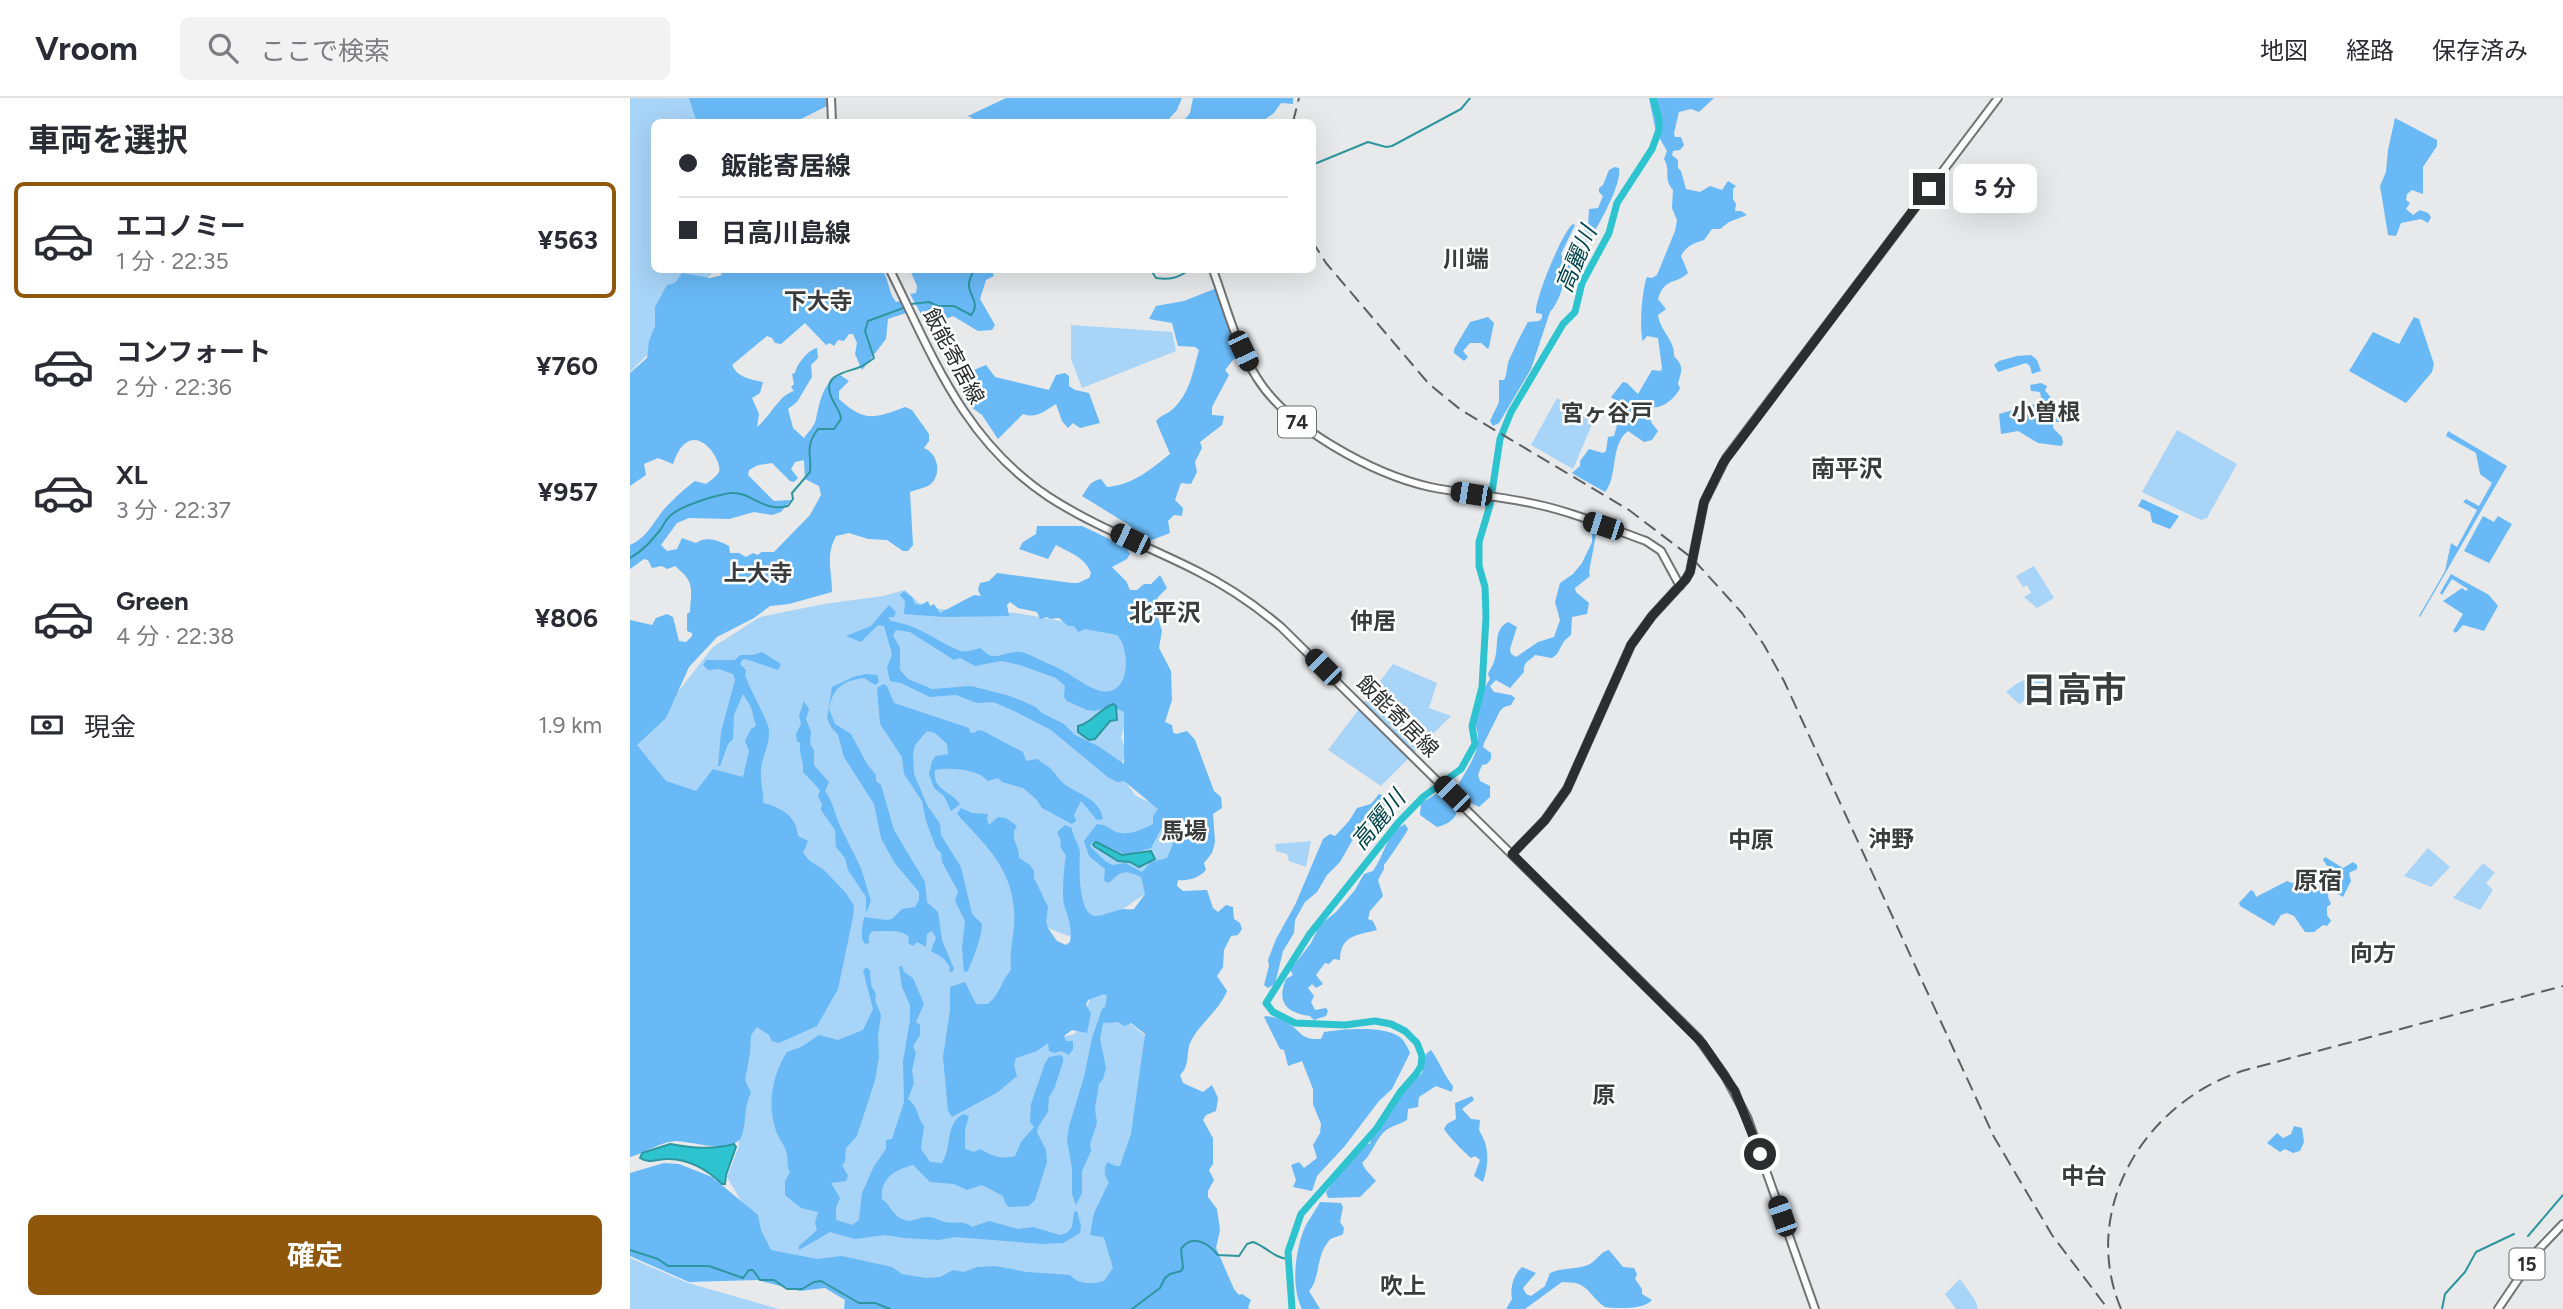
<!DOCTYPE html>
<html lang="ja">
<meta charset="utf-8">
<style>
body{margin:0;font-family:Figtree,"Noto Sans JP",sans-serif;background:#f2f2f3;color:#2b2b33;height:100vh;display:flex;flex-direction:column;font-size:26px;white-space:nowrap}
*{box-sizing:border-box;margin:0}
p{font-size:23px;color:#7c7c81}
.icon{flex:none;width:38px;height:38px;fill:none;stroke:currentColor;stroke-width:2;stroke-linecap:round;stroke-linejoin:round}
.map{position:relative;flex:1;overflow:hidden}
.panel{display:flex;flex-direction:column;background:#fff;width:630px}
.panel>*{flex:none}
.banner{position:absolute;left:21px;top:21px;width:665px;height:154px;border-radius:10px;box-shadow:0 7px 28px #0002;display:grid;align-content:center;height:154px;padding:0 28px;background:#fff}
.end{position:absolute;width:32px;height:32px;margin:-16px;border:9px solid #2c2d2e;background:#fff;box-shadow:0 0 0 4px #fff}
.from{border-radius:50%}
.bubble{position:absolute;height:49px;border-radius:10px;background:#fff;box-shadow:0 7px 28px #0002;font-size:23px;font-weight:700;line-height:49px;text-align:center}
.car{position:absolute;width:21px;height:42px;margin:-21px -10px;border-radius:9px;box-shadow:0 0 5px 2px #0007;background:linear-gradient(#222 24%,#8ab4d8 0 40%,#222 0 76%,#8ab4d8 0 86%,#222 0)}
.banner b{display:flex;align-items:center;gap:24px;height:66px;font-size:26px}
.banner b+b{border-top:2px solid #e1e1e2}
.banner i{width:18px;height:18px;background:#2b2b33}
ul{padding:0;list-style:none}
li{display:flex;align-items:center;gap:21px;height:116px;margin:0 14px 10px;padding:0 14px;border:4px solid transparent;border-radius:10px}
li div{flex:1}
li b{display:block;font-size:26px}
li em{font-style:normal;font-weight:700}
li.active{border-color:#8e570c}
li>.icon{width:63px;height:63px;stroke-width:1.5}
h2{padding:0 28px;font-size:32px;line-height:84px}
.pay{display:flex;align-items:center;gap:18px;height:77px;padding:0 28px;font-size:26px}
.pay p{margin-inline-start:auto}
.action{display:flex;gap:14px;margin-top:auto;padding:14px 28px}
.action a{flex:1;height:80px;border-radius:10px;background:#8e570c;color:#fff;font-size:28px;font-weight:700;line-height:80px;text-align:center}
header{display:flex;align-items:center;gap:42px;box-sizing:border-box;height:98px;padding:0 35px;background:#fff;border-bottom:2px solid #e1e1e2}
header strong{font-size:33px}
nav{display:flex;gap:38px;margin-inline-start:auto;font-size:24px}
.search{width:490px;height:63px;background:#f2f2f3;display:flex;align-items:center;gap:18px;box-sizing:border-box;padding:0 24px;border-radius:10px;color:#7c7c81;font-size:26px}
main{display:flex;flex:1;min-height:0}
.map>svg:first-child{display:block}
</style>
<header>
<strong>Vroom</strong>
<div class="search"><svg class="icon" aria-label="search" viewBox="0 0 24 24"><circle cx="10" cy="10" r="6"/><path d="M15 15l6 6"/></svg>ここで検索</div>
<nav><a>地図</a><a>経路</a><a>保存済み</a></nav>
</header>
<main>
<section class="panel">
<h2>車両を選択</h2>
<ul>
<li class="active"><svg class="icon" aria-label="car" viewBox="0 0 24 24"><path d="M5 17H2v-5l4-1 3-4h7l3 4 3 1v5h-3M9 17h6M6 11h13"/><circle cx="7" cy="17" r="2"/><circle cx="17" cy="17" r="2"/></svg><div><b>エコノミー</b><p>1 分 · 22:35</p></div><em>¥563</em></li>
<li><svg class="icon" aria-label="car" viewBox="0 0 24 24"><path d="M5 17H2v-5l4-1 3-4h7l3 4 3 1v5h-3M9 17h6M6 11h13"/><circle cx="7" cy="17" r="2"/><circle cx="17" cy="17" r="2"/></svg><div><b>コンフォート</b><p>2 分 · 22:36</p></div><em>¥760</em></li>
<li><svg class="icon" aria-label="car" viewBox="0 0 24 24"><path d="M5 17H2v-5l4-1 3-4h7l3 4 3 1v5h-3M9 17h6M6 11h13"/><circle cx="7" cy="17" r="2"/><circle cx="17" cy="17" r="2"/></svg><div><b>XL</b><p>3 分 · 22:37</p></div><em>¥957</em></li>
<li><svg class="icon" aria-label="car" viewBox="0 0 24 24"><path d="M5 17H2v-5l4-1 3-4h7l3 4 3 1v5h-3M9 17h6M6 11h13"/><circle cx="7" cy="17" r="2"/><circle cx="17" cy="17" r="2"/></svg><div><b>Green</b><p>4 分 · 22:38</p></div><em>¥806</em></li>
</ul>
<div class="pay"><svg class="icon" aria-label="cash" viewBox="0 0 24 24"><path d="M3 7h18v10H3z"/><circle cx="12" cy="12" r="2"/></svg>現金<p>1.9 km</p></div>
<div class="action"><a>確定</a></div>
</section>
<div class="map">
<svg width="1933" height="1211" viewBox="0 0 1933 1211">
<rect width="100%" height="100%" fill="#e7e9eb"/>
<g fill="#a8d4f7">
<polygon points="0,0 64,0 71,24 24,24 24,172 82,172 81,177 75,181 28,246 0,274"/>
<polygon points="441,227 542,234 546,253 452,290 441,261"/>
<polygon points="927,300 963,324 943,371 901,347"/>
<polygon points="1547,332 1607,366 1577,420 1571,422 1512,394"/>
<polygon points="1404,468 1424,500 1407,510 1394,499 1401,495 1397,487 1393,489 1386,478"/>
<polygon points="275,492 289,505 310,511 387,515 501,536 506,593 491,639 496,654 490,670 490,677 506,698 553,719 555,736 521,792 475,823 438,838 411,827 390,948 445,936 464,892 487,895 492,918 515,938 482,1190 298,1186 142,1155 97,1079 109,1048 104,982 44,694 2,648 29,618 83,549 130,519 194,506 253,498"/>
<polygon points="763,566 807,585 799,610 821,618 751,688 698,652"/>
<polygon points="1410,574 1420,589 1411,595 1406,595 1389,606 1376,594 1386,586"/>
<polygon points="681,743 676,769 659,763 657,756 646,753 645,746"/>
<polygon points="1798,750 1820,769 1801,789 1774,778"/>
<polygon points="1853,765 1865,775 1856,785 1863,792 1850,812 1823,800"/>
<polygon points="0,1160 58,1185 149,1211 0,1211"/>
<polygon points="1330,1181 1345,1202 1348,1211 1326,1211 1315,1196"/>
</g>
<g fill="#69b9f7" fill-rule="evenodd">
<polygon points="59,0 197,0 197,8 171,21 172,24 67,24"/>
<polygon points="376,0 552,0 547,12 536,24 349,24 338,18"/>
<polygon points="563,0 663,0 663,6 651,5 644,15 631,24 553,24 560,15"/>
<path d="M 1019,0 L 1084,0 L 1069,14 L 1061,11 L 1049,14 L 1044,35 L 1045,39 L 1051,39 L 1054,47 L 1050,52 L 1043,53 L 1042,57 L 1048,62 L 1048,70 L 1051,73 L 1056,91 L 1070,94 L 1080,88 L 1092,92 L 1098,83 L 1106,88 L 1103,91 L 1103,101 L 1106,106 L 1105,113 L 1111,113 L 1117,117 L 1099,124 L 1090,131 L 1082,131 L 1074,142 C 1064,145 1056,148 1051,158 L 1058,175 C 1045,187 1035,179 1028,201 L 1036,211 L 1028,217 C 1030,233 1045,242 1044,258 C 1055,270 1051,272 1048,286 L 1050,290 C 1047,298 1033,311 1024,309 L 1020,313 L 1021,324 L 1028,333 L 1022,342 L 1014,344 L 998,333 C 980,346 988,379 975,394 L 945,377 L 942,375 L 950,368 L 950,363 L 959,351 L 973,355 L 976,353 L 978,339 L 984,338 L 992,309 L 981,299 L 993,284 L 997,285 L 1008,296 L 1022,272 L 1031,273 L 1032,270 L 1028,240 L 1017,238 L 1013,243 C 1009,233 1012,190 1017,179 L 1022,180 L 1027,177 L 1045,133 L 1047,122 L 1042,110 L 1043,92 C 1033,81 1041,72 1034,61 L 1037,53 L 1026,34 Z"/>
<polygon points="1765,20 1807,42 1807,48 1793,69 1793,96 1782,92 1777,96 1776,102 1780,105 1776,111 1783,117 1790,112 1798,115 1801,119 1798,125 1791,121 1771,125 1766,138 1758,137 1750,88 1756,74 1758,52"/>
<path d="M 985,69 L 989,70 C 993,92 952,154 940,174 C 932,187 930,203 920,214 L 901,271 L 869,325 L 863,328 L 860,323 L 869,304 L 869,282 L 874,282 C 878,275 876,267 880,260 C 886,247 891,236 898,224 L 909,223 L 912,220 L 912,216 L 906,215 C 904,203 933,132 943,126 L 945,127 L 931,156 L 934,163 L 938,161 L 950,136 L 958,129 L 959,111 L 968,110 L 973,98 L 969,94 L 969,90 L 973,87 L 979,72 Z"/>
<path d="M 88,172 L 252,172 C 260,183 257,192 266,204 L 270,203 L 276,215 L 258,221 L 256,241 L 232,272 L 225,256 L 227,245 L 223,236 L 219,236 L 214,243 L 208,242 L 204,248 L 200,245 L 196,247 L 175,225 L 151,246 L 145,245 L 142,240 L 137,238 L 102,267 C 108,280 120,281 133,284 L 130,295 L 122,300 L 129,316 L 127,329 C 140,319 149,297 164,293 L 161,289 L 164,286 L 162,276 L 165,275 C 167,266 178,252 187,250 L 188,260 L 181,267 L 182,279 L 167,304 L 158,311 L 163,330 L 174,340 C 178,334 185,328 186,321 C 190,304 192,285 210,277 L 219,283 L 209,293 L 209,301 C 235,325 245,320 275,309 L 282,312 L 299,336 L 299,343 L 294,350 C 307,355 312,374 302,385 C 297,390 287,391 280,394 L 283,447 L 278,453 L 273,453 L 257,442 L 238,441 L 219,435 L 206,438 C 195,459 202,471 202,494 L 159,506 L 140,508 L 124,520 L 87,539 L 59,569 L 36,620 L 7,647 L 36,683 L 66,693 L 83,671 L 113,679 L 119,653 L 115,643 L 121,631 L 126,628 L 121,609 L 113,596 L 104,617 L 103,641 L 98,646 L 90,668 L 88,668 L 91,634 L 105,582 L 103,576 L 89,571 L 78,572 L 73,567 L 76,562 L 105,562 L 110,557 L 123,557 L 132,554 L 151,566 L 148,572 L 116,561 L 112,562 L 110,566 L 116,572 L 115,577 C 121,594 130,608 137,625 C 144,641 131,658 131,673 C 130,684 134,694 133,705 C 150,709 167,718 168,738 L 178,743 L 173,755 L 180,763 L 194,772 L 216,795 L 224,808 L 223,819 L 208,891 L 187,928 L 149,945 L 142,943 L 139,937 L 127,929 L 121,937 L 120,955 L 115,982 L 121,995 C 113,1012 117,1023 112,1037 C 105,1058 60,1043 46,1043 C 30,1044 15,1055 0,1059 L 0,522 L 22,527 L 26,520 L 37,516 L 43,519 L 49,543 L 56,544 L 62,538 L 62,535 L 57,533 L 57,516 L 60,514 C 60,503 64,490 57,480 C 54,475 49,472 45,468 L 37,471 L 32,468 L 22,470 L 18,462 L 14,461 L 0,471 L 0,447 C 17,440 24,423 35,410 C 44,401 55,390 65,383 L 76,386 C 80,383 86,379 89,374 C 94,363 61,313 43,366 L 28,360 L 14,366 L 16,377 L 0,388 L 0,275 L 17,260 L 19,243 L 25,228 L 25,209 L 37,187 L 45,185 L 52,175 L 80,180 L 92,177 ZM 174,362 L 175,381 L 189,388 L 191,397 L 180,417 L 144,454 L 131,454 L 128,457 L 123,455 L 116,459 L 109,455 L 100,455 L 99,448 C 87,442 77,438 66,445 L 52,440 L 47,451 L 37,453 L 31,447 L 47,425 L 59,420 L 99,421 L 124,414 L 142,417 L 151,414 L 161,402 L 144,403 L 118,377 L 119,372 L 128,367 L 142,365 L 160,383 L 164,384 L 168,380 L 161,371 L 165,364 Z"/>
<polygon points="280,172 361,172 364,178 356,182 350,201 365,227 362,232 348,233 323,218 307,224 291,216 280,196 286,195 287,188"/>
<path d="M 587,190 L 610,253 L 609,259 L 603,262 L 595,272 L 599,277 L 582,309 L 582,317 L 594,318 L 592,327 L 570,344 L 572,350 L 565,364 L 567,374 L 561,386 L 551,385 L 545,402 L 553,410 L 552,418 L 544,417 L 538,423 L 540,435 L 517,444 L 499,427 L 452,398 C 458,390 459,383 471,381 L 477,389 C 503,387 521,371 540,356 L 526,323 C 531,317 538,316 544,310 C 560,294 563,273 569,252 L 565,249 L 548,248 L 542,225 L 519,221 L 526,208 L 554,203 Z"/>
<polygon points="858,219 864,225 859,249 858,251 851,245 840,245 833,253 838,259 834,263 824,255 824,251 840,224"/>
<polygon points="1784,219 1789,221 1804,266 1802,274 1776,305 1719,273 1743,234 1769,246"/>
<polygon points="1401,257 1407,262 1411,273 1402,276 1400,268 1396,265 1368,274 1364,267 1369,263 1387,258"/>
<path d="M 356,267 L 365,279 L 419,292 L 426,277 L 435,275 L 439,278 L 439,288 L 445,292 L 459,295 L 470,325 L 450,330 L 443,325 L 438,330 L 432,323 L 426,306 C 415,313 406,321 393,316 L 368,341 L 352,317 L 341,309 L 329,278 Z"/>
<path d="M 1411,285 L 1417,288 L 1415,293 C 1425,301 1423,314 1432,321 L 1430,324 L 1424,324 L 1423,330 L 1432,339 L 1433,345 L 1431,348 L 1408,345 L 1388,333 L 1371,336 L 1369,316 L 1412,304 L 1410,294 L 1401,293 L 1400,287 Z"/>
<polygon points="1818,333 1877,368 1790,519 1789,518 1815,473 1821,445 1827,449 1847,412 1833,404 1836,401 1849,408 1862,385 1850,376 1846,355 1816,338"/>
<polygon points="1512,401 1549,418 1540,431 1522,424 1520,414 1508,408"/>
<polygon points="1853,418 1864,424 1868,418 1882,426 1859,465 1834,453"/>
<path d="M 407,428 L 452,428 L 496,449 L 500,456 L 497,461 L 482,469 L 496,483 L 500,492 L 507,492 L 514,486 L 521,486 L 530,477 L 537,490 L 528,499 L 525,510 L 532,533 L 529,550 L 541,573 L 542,602 L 535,624 L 542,627 L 543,634 L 546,636 L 557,633 L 565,642 L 584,693 L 591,699 L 592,710 L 583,716 L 585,744 L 582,755 L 574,765 L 576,772 C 569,780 559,783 548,782 L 547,788 L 553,793 L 577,792 L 583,810 L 588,814 L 596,807 L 603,809 L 604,821 L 610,825 L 612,831 L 608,837 L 601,838 L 594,852 L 593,869 L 587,878 L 597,893 C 589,913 568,927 560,945 C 556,956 560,968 550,977 L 553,985 L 573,994 L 582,987 L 588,1000 L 586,1013 L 576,1017 L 573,1022 L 583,1040 L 583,1066 L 579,1072 L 584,1082 L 578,1093 L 578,1099 L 587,1111 L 590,1132 L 586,1150 L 604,1191 L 609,1197 L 612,1196 L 621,1202 L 618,1209 L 619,1211 L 214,1211 L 215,1202 L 195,1190 L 170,1193 L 127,1182 L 59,1184 L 0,1158 L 0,1075 L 34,1065 L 49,1066 L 82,1079 L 128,1117 L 131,1132 L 141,1152 L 187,1161 L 212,1158 L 262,1169 L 272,1176 L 296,1180 L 310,1179 L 323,1172 L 334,1174 L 347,1169 L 365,1168 L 397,1174 L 440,1177 C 448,1187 463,1186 474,1183 L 483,1170 L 475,1143 L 473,1139 L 460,1137 L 464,1115 L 479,1084 C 474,1078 473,1070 478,1064 L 485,1068 L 490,1068 L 501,1036 L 515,936 L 501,925 L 494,928 L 488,924 L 473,925 L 470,941 L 476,970 L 473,981 L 469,986 L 465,1011 L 467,1025 L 460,1046 L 461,1053 L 452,1073 L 452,1095 L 446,1107 L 442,1096 L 442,1070 L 437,1042 L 439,1028 L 454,979 L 462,940 L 472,911 L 475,909 L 477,898 L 474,896 L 458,902 L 456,907 L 461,915 L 457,935 L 442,932 L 434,938 L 436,943 L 443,943 L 443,951 L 439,957 L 431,953 L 424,955 L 419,953 L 418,945 L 407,953 L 386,960 L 384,967 L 387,978 L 368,994 L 322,1019 L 318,1013 L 313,959 L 320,912 L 320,889 L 335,884 L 346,906 L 358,906 C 371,895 371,883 381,872 C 379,850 386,831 384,812 C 381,768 354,746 327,716 L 331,710 L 342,715 L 358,716 L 357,721 L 359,727 L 368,719 L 376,720 L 387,728 C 378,739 390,748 389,760 L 400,767 L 404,773 L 404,780 L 418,809 L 416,824 L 418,830 L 427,843 L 436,847 L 440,844 C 442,830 439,822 435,810 C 431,800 434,769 436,758 L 430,748 L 431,743 L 427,734 L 435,727 L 442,730 C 442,739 450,746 450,756 C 449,769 448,820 467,818 C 476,817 485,812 494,811 C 497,811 501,812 504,811 L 515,796 L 511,779 C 493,771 491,773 479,785 L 474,783 L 475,771 L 459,758 L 454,743 L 467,726 C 476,727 477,729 484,733 C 496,739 512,732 523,726 L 523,718 L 528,711 L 494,683 L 488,684 L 479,680 L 421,632 L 384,613 L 363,604 L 347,605 L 326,597 L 300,599 L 271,585 L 260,583 L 257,570 L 262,556 L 254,528 L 248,527 L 231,544 L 216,538 L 241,528 L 259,507 L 266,514 L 264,519 L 258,519 L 261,523 C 290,528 303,541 328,552 C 334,555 344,552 350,550 C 353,552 355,555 359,557 C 367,561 381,552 391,554 C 403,557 415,565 426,569 C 441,575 464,597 480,593 C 501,589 499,548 487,537 L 455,531 L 448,534 L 444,528 L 438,528 L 429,520 L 420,521 L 417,519 L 410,521 L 407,514 L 388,510 L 380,504 L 377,507 L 379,518 L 314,519 L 274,516 L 275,503 L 270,497 L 274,493 L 282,499 L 285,506 L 291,507 L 298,503 L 300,508 L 304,506 L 310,515 L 344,497 L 351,498 L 348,492 L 350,485 L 359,483 L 367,475 L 442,485 L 448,485 L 459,480 L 461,475 C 455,459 440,455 426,447 L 418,461 L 389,451 L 393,444 L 406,436 ZM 266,532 L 280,534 L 324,562 L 330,560 L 345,568 L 371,563 L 390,567 L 426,580 L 435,588 L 434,599 L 437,603 L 457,612 L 465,613 L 481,608 L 494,614 L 494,666 L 468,648 L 445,637 L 434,626 L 412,615 L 406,609 L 380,598 L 341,588 L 302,591 L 278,581 L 270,572 L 270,550 L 263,537 ZM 537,720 L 546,720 L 551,727 L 537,760 L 521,764 L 512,774 L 495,765 L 482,767 L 475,763 L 460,748 L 462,744 L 466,744 L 497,757 L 521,750 Z"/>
<path d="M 967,431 L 959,474 L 960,478 L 945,490 L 946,494 L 959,505 L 957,516 L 942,519 L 941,537 L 934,543 L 927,556 L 922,560 L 905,557 C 899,564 893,563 894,574 L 880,590 L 866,582 L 860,588 L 864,594 L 881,597 L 885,600 L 881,607 L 874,609 L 870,613 L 854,645 L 853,649 L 861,655 L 861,661 L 857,666 L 852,667 L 848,677 L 850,683 L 860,688 L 860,699 L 849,709 L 839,704 L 826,691 C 833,676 847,660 848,643 C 849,633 843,624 843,614 C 851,604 852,592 860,581 L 858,576 C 860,571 864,566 865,560 C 869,547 863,532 878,524 L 887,529 L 880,551 L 881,556 L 886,559 L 908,544 L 924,539 L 930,522 L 925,504 L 930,485 L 943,476 L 952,465 L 962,444 L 962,436 Z"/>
<polygon points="1821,476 1859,497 1868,508 1854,533 1833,527 1826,535 1823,533 1833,516 1813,503 1832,490 1836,493 1838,491 1822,481 1812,497 1810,495"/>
<path d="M 236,576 L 247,577 L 249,584 L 245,587 L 234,580 C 213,583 203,589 199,611 L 205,626 L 221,636 L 237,666 L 246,677 L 246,683 L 251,687 L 264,732 L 295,784 L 297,804 L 308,814 L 312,842 L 324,871 L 322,874 L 319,873 L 320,869 L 313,860 L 301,853 L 306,840 L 302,833 L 297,836 L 296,849 L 287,844 L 283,848 L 278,845 L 279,839 C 270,830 254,834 242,833 L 239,838 L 239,845 L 235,846 L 232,841 L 232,831 L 234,819 L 256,822 L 262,821 L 272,811 L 285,809 L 289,802 L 289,794 L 264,764 L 251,740 L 244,706 L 214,659 L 208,637 L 201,629 L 197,620 L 202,589 L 223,579 Z"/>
<path d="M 253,586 L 257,588 L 264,605 L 339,630 L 340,634 L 344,635 L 348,632 L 353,633 L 393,654 L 396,663 L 407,661 C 412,665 417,667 421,671 C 427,677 429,683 437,688 C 451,697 470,702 473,721 L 467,722 L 451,703 L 444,717 L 446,723 L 442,726 L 412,710 L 406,701 L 393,690 L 372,684 L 368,680 L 358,683 C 348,671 320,669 305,672 C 302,692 320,692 330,706 L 321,713 L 314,698 L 304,690 L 299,676 L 302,663 L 306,658 L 318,656 L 317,646 L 305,635 L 297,633 L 285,647 L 283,657 L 284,676 L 297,707 L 310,726 L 311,737 L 331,769 L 342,816 L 352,826 C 352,839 343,860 338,873 L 334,874 L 332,850 L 335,823 L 325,803 L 328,793 L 312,764 L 311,755 L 306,750 L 296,723 L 292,703 L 274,676 L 272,659 L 250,626 L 247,590 Z"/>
<path d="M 174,603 L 179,611 L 176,621 L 181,634 L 180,646 L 184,652 L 184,667 L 199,684 L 195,693 C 202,702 204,713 208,723 C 214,737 222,752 229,766 C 234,777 237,791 241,803 L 236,815 L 236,799 L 218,772 L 215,760 L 206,749 L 205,732 L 191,712 L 192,706 L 188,698 L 190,692 L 173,674 C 174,663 169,658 170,645 L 167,643 L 166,636 L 171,626 L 169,618 Z"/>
<polygon points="749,696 755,698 759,706 722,743 710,764 697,777 687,794 675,804 665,822 664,835 653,853 645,886 638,890 634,887 639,868 638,862 646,841 665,807 693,741 700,736 705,738 719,723 727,710 741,706"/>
<path d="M 806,696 L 826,707 C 830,720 818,726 807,729 L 790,717 L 791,705 Z"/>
<path d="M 775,726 L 778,731 C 776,736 758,762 754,767 L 754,771 L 748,782 L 753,798 L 740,813 L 738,821 L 743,823 L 747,832 C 728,837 710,837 710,862 L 704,861 L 699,866 L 695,865 L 686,877 L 693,886 L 686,890 L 682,886 L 678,890 L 684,898 L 681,904 L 685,912 L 696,910 L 698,913 L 696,918 L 684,922 L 680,918 C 657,915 646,905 656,881 L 663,877 L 660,872 L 681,845 L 690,827 L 706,814 L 725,792 L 734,776 L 743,773 C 754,758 757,734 775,726 Z"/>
<path d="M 1695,759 L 1713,770 L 1723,764 L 1727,767 L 1727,771 L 1719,775 L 1721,783 L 1713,799 L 1699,790 L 1698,799 L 1701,806 L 1697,809 L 1697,817 L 1701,823 L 1697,828 L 1693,827 L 1684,834 L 1675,834 L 1664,818 L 1657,815 L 1651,817 L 1644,828 L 1610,808 L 1609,805 L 1621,792 L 1624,794 L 1626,799 L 1657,783 L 1662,785 L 1666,784 L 1674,791 C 1684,791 1696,780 1700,772 L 1693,762 Z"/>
<path d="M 272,868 L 274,874 L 283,880 L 294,906 L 286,924 L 290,927 L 290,937 L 283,948 L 286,955 L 282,972 L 284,985 L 278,1001 C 290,1011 286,1018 294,1028 L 291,1051 L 300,1064 L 312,1065 C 323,1047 314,1028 333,1016 L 339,1018 L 335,1031 L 335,1051 L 344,1054 L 350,1051 C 362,1058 372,1062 385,1058 L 391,1044 L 404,1029 L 400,1024 L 401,1006 L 415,965 L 419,959 L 430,957 L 433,959 L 433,964 L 424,991 L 419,999 L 418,1014 L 408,1029 L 407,1034 L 416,1052 L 417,1064 L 405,1102 L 399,1108 L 379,1109 L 375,1105 L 373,1098 L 352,1087 L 337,1092 L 324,1086 L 300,1084 L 283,1067 C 266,1071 249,1081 252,1101 C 260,1107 263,1117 272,1121 C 283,1126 288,1118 299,1119 C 305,1119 309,1123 315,1124 C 326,1126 333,1122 342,1129 L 359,1123 L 388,1131 L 403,1129 L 430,1137 L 437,1135 L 442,1129 L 444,1114 L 447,1113 L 451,1128 L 450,1135 L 433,1145 L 412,1146 L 325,1139 L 309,1142 L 274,1140 L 255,1137 L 225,1141 L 200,1134 L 169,1152 L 169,1148 L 187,1132 L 185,1125 L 188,1114 L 171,1110 L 155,1097 L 155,1083 L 160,1074 C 156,1067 159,1061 156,1053 C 154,1046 149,1041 146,1033 C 137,1007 142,977 157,954 L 171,949 L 189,937 L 208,942 L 233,932 L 243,911 L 233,872 L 237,869 L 240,873 L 241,887 L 246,896 L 245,902 L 251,917 L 248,939 L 249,959 L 245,982 L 227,1038 L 216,1050 L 215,1064 L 212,1067 L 218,1078 L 216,1083 L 201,1085 L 210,1100 L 206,1110 L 206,1122 L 222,1127 L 229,1122 L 232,1095 L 244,1068 L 256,1051 L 256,1042 L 262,1041 L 274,1004 L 273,963 L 280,922 L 280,907 L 272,889 L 269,869 Z"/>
<path d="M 636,918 C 644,919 653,921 659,926 C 673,935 671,942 691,941 L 694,934 C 713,931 757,927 771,940 C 775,944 778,950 780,955 L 762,991 L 749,1003 L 714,1049 L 687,1078 L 682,1093 L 663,1089 L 666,1082 L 661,1067 L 669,1064 L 674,1070 L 687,1060 L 683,1047 L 690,1035 L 691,1026 L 683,1006 L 683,991 L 672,963 L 658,968 L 654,952 L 650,951 L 634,919 Z"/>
<path d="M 801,952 C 808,961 814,977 823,988 L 822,994 L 806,988 L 789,999 L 788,1009 L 778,1011 L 777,1022 C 769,1027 759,1028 753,1035 C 745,1044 741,1057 732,1065 L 736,1072 L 746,1083 L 730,1099 L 698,1100 L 696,1094 C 708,1077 722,1061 735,1045 L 740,1046 L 742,1036 L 754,1024 L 772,994 L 792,975 L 796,956 Z"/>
<path d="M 842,998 L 844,1002 L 832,1011 L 841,1021 L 850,1022 L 849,1032 C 860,1049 859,1066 853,1084 L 844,1078 L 850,1062 L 845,1058 L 841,1060 C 835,1055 818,1038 814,1031 L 817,1026 L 826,1021 L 825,1005 Z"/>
<polygon points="1664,1028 1672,1030 1674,1044 1670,1053 1663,1055 1655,1051 1650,1054 1637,1045 1647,1035 1653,1040 1661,1036"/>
<path d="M 690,1104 L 711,1105 L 713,1109 L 710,1124 L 714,1130 L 713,1136 C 709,1139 701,1139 698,1144 C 686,1158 690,1182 679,1193 L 690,1211 L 672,1211 C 661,1188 665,1157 673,1134 C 677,1123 685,1114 690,1104 Z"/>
<path d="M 979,1152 L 993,1169 L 1004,1170 L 1007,1176 L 1005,1181 L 1012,1191 L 1012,1196 L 1022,1202 C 1016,1211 987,1211 975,1209 C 965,1203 960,1191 949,1186 C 945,1184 938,1185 932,1184 L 895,1211 L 876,1211 L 882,1201 C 880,1190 883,1177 892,1169 L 906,1175 L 893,1190 L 896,1196 L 901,1198 L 915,1188 L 920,1175 C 933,1169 948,1172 960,1166 C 968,1161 970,1154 979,1152 Z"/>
</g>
<g fill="#2dc3cf" stroke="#2d969f" stroke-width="2">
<path d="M 483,606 L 486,608 L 487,622 L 480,623 L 465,641 L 459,642 L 448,634 L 448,628 C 462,625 468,612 483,606 Z"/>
<polygon points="466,744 492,757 521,753 525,761 509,769 500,764 488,763 464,748 463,746"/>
<path d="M 40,1046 C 63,1050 82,1052 104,1046 L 106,1049 L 96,1077 L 95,1086 L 92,1086 C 78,1072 57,1060 37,1061 C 27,1061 19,1066 10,1060 L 12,1055 Z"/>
</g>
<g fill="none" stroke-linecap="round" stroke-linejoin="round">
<g stroke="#2d969f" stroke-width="2">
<polyline points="682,67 738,44 756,49 762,48 831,11 840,0"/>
<path d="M 521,172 L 526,180 C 540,182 548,180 559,172"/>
<polyline points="571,172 580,174"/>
<path d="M 281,206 L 299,204 L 308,208 L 324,208 L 341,217 C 350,206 341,200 339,189 C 338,182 342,177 344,172"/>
<path d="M 0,460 C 13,453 22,442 31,431 C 34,426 36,421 41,417 C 51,408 88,396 102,395 C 122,394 134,415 158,408 L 163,401 L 162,395 L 180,374 C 182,355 174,350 188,331 L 204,331 L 211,321 C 210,311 202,305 200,295 C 194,276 218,274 230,269 C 235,267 240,263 244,260 L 235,233 L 238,223 L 276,209"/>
<polyline points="1898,1138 1933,1097"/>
<polyline points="0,1152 28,1161 38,1168 79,1168 113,1180 119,1172 123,1172 130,1182 144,1182 157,1191 172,1191 184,1184 191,1183 229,1205 245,1205 260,1211"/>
<path d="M 502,1211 L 530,1190 L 535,1180 L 540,1176 L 551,1173 L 553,1170 L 551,1151 C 562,1135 578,1145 588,1157 L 609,1158 L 617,1146 L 623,1144 C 637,1149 644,1160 658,1161"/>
<polyline points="1812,1211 1815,1196 1835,1174 1846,1154 1884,1136"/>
</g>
<polyline stroke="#2dc3cf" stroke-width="7" points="662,1211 658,1154 671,1116 747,1030 771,993 786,976 791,968 792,958 787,945 775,933 761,926 745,923 715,927 665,925 643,914 636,905 679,837 768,725 793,699 831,671 845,646 842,628 852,589 856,519 855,489 849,468 849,444 860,407 870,341 881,314 933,226 945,214 952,185 979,135 987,105 1022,51 1029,32 1029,21 1023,0"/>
<defs>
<g id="primary">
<polyline points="201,0 202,24"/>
<path d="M 260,172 C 303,259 334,343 419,399 C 465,429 518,448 567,473 C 597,488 625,507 651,529 L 1068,940 L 1095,978 L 1117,1019 L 1185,1211"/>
<path d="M 583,172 C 596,207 606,248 627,280 C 658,330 743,376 800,389 C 834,396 870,398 905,406 C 943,414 980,430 1016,443 L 1031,453 L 1050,488"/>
<polyline points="882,756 915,722 937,691 1001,547 1022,518 1056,481 1060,474 1074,404 1096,360 1368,0"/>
<polyline points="1868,1211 1908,1152 1933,1126"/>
</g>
</defs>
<use href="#primary" stroke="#717375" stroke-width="10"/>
<use href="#primary" stroke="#fff" stroke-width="6"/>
<g stroke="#5d5e5f" stroke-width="2" stroke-dasharray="14 7" stroke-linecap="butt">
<polyline points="663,24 669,0"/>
<polyline points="682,143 696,165 799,286 831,312 999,412 1062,460 1112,515 1134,547 1154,583 1364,1039 1422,1137 1478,1211"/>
<path d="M 1491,1211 C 1449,1111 1515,1005 1612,973 L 1933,888"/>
</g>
</g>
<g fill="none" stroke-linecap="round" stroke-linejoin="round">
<polyline stroke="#2c2d2e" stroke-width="9" points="1130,1056 1105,993 1073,946 882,756 915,722 937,691 1001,547 1022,518 1056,481 1060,474 1074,404 1093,365 1299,91"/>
</g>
<g text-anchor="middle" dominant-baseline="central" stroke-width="5" stroke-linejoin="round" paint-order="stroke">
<g fill="#fff" stroke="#6b6c6d" stroke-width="2">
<rect x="648" y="308.5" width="38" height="31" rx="5"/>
<rect x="1879.5" y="1150.5" width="35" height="31" rx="5"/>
</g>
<g font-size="19" font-weight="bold" fill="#2c2d2e">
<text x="667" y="324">74</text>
<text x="1897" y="1166">15</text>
</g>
<g font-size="21" fill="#2c2d2e" stroke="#fff">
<text transform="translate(324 258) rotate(62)">飯能寄居線</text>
<text transform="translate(768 618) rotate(45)">飯能寄居線</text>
</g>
<g font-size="23" font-weight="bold" fill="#3a3c3e" stroke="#fff">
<text x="836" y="161">川端</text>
<text x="188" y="203">下大寺</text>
<text x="1416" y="314">小曽根</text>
<text x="977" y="315">宮ヶ谷戸</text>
<text x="128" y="475">上大寺</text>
<text x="743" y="523">仲居</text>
<text x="554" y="733">馬場</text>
<text x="1261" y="741">沖野</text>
<text x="1121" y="742">中原</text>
<text x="1743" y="855">向方</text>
<text x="974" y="997">原</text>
<text x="1454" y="1078">中台</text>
<text x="773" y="1188">吹上</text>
</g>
<g font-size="23" font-style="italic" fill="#014449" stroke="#fff">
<text transform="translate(946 161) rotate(-67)">高麗川</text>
<text transform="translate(748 722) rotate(-50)">高麗川</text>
</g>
<g font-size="24" font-weight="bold" fill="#3a3c3e" stroke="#fff">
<text x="1217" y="370">南平沢</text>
<text x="535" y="514">北平沢</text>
<text x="1688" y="782">原宿</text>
</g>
<g font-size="35" font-weight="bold" fill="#3a3c3e" stroke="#fff">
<text x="1444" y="592">日高市</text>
</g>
</g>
</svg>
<i class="end from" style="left:1130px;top:1056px"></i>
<i class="end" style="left:1299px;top:91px"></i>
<div class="bubble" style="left:1323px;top:66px;width:84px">5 分</div>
<i class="car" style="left:613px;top:253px;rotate:155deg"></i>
<i class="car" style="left:841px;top:396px;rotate:279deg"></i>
<i class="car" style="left:973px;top:428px;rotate:288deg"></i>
<i class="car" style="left:500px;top:441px;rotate:296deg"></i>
<i class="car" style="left:693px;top:569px;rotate:315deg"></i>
<i class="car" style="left:822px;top:696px;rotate:315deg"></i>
<i class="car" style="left:1152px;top:1118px;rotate:341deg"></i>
<div class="banner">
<b><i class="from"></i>飯能寄居線</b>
<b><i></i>日高川島線</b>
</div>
</div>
</main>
